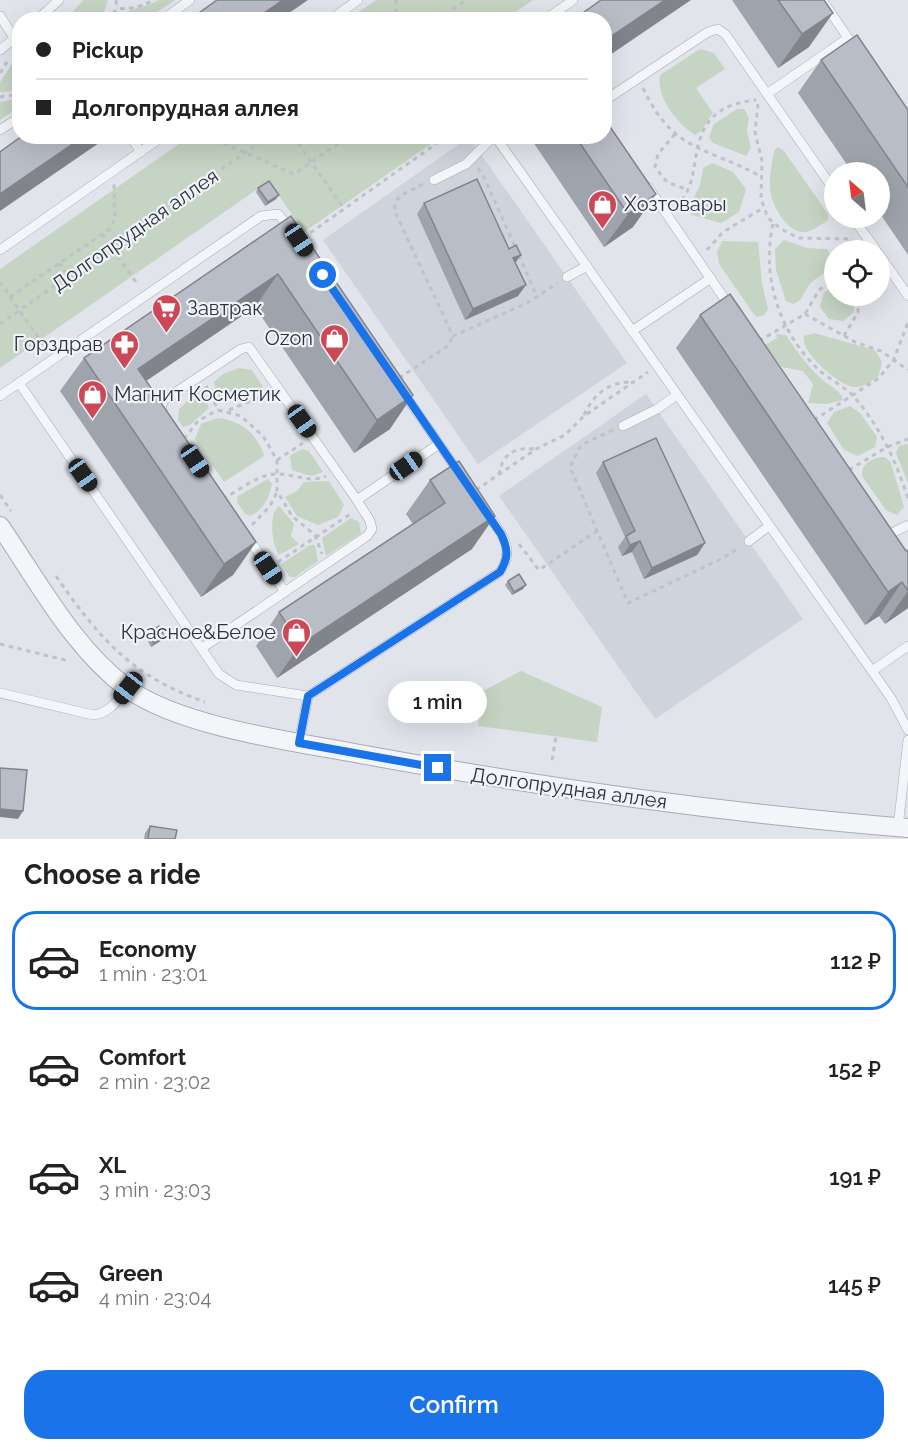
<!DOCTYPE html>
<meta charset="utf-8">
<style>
body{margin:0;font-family:Raleway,sans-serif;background:#f6f6f6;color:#222;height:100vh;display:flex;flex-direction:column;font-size:22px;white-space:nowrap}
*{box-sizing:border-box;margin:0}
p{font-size:20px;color:#767676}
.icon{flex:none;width:33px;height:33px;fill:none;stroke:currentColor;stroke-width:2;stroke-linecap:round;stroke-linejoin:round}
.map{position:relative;height:839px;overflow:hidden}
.drawer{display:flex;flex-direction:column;background:#fff;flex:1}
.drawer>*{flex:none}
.guide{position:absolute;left:12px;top:12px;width:600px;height:132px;border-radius:24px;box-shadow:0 6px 24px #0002;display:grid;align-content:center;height:132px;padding:0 24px;background:#fff}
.needle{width:39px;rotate:332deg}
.fabs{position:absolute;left:824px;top:162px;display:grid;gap:12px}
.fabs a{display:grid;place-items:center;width:66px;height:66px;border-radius:50%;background:#fff;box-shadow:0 6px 24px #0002;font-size:30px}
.end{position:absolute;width:27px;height:27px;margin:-14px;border:8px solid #1a73e8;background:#fff;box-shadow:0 0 0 3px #fff}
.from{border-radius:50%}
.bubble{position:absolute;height:42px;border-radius:21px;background:#fff;box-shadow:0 6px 24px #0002;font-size:20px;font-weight:600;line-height:42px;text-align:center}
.car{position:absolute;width:18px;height:36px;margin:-18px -9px;border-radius:8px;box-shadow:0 0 4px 2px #0007;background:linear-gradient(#222 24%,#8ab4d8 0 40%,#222 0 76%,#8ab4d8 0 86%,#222 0)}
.guide b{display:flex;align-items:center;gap:21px;height:57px;font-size:22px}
.guide b+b{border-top:2px solid #e0e0e0}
.guide i{width:15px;height:15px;background:#222}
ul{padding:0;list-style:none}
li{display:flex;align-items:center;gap:18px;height:99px;margin:0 12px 9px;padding:0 12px;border:3px solid transparent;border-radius:24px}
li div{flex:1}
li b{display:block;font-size:22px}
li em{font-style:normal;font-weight:600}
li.on{border-color:#1a73e8}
li>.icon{width:54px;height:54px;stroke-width:1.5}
h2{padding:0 24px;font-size:27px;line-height:72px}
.cta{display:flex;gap:12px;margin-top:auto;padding:12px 24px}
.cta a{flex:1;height:69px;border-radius:24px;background:#1a73e8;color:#fff;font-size:24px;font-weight:600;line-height:69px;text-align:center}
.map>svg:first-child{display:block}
</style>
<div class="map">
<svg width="908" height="839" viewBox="0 0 908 839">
<rect width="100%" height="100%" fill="#e1e4ea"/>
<g fill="#cfd3dc">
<polygon points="469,137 627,363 478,464 323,240"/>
<polygon points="646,394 803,619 655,719 499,496"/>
</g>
<g fill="#c6d4c3">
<polygon points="83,0 108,0 102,19 72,19 72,13"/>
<path d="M 159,0 L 175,0 L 147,19 L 111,19 C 123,10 144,9 159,0 Z"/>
<polygon points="376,0 533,0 505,19 349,19"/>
<path d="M 700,49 L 714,53 L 725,69 L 696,88 L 713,113 L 701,131 L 695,135 C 677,123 656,98 660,75 Z"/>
<polygon points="19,53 19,91 0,92 0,82"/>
<polygon points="19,98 19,107 0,120 0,102"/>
<polygon points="737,109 744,109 749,118 747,131 751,148 746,156 713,143 709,137 714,124"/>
<polygon points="189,137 441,137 304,232 269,181 0,368 0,269"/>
<path d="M 778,147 L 784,151 L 828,214 L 828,220 C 822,224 814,230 807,232 C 788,236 771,204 770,189 C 769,177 772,163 774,151 Z"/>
<polygon points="712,163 733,172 746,189 739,212 721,223 692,215 688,209 700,185 703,168"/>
<path d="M 784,240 L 807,248 L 827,249 L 834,261 C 831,274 817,275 809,285 C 803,293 803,300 794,304 L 786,301 L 776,270 L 775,249 Z"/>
<polygon points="722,241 758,242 762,283 768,309 764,315 757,317 753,313 719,264 717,252"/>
<polygon points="834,287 834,296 854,296 854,312 843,321 829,319 820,307 824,292"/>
<path d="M 814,333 L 875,350 L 882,362 L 879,375 C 873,381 863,388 854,387 C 838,385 800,352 804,336 Z"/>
<path d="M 776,334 L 786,335 C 797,352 808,367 823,380 C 830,387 841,390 843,400 L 827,404 L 808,403 L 813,384 L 803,371 L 782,367 L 765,345 L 777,338 Z"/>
<path d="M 239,368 L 252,370 L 263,387 C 255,396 250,391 241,395 C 224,401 219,405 214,382 L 223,374 Z"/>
<polygon points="202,388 209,408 190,425 183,427 178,420 179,409"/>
<polygon points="850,406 860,413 877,437 875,447 858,456 844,450 827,423 834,412"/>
<path d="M 218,418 C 241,421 257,433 264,456 L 224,482 L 195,439 L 201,424 Z"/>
<polygon points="908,444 908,483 896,453 899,446"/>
<polygon points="302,449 309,451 323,472 311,476 292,470 290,456"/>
<path d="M 885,457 L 891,463 L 904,507 L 897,515 L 886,510 L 862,476 C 861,463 874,457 885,457 Z"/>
<path d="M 268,479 L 272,484 C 268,500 265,507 251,516 L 245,514 L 237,502 L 238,496 Z"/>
<polygon points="329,481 344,505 338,517 318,525 297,516 285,497 297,491 304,482"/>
<path d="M 279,506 L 294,524 L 291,536 L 299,544 L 279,555 C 272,545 268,514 279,506 Z"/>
<polygon points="351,518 359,522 361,533 326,556 322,538"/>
<polygon points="310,545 315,545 318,561 295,577 290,577 281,564"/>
<polygon points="521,671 602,707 597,742 478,726 483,691"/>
</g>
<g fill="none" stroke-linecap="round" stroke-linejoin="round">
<defs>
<g id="lane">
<polyline points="822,0 855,48"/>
<polyline points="0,16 15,39"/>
<polyline points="37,20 59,0"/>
<polyline points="162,20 190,0"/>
<polyline points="330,20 358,0"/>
<polyline points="545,20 573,0"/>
<polyline points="0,50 19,35"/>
<polyline points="767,94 848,38"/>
<polyline points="604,101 708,32 718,29 726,35 834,190"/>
<polyline points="0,130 20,117"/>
<polyline points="130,136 141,152"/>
<polyline points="495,136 891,698 908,730"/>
<polyline points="434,180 466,164 494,136"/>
<polyline points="648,187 730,307"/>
<polyline points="853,218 876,250"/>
<polyline points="0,250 163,136"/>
<polyline points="879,254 908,296"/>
<polyline points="567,277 587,266"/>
<polyline points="632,331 711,278"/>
<path d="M 19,383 L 219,674 L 236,685 L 308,696 L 500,572 C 516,547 501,533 486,512"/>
<polyline points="403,392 460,474"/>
<polyline points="0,396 261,216 278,214 291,229"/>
<polyline points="163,414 161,407 164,400 241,349 249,347 357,500 370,521 372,529 367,536 202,648"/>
<polyline points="623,426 657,409 677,395"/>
<polyline points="357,500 439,444"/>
<polyline points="885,530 890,534 908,525"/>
<polyline points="247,536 285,592"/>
<polyline points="749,541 769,526"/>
<polyline points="872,671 908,646"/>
<path d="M 0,693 L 93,715 C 110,713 117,701 127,688"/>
<polyline points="299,743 308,696"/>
<polyline points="898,827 908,740"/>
</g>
<path id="street" d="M 0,526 C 38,581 73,648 127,688 C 177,725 287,741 349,752 C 534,786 721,813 908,828"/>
</defs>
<use href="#lane" stroke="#a6abb4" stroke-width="10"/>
<use href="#street" stroke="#a6abb4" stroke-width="20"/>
<g stroke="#bfc2c8" stroke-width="3" stroke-dasharray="4.5 4.5" stroke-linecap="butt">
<polyline points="116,0 117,9"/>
<polyline points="396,0 397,20"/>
<polyline points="107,20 117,9 135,8 155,0"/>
<polyline points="438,20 466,0"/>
<polyline points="0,73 7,62"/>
<path d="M 643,88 C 673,152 705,146 760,176"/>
<polyline points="0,97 20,94"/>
<polyline points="758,104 755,132 762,161 761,199 768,218 781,229 799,238 853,239"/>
<polyline points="675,134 658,154 655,167 667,182 688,190"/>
<polyline points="207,136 294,174 350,136"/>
<polyline points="293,136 344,209"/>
<polyline points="433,136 437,143"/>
<polyline points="225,144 236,136"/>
<polyline points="478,168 485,179 516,249"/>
<polyline points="423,184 400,196 395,203 395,212 453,336 527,303 558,283"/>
<path d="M 675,206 C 712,180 672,109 756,100"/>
<path d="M 773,224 C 761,276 779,333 819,370 C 830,380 846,387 855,398 C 880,427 897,463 908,499"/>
<polyline points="102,234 138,285"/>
<polyline points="303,238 447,136"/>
<polyline points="707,250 723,232 763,208"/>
<polyline points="850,250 851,240"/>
<polyline points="519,255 537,297"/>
<polyline points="59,263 68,276"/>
<polyline points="0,282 46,349"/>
<polyline points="10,297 111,228 115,218 114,184"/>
<polyline points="805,314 855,342 881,351 908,370"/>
<polyline points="0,324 269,136"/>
<polyline points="844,336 858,312 859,296"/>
<polyline points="759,341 805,314 819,290 834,280"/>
<polyline points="399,378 448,346 453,336"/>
<polyline points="206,386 218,410 241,416 263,436 277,460 277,491 292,516 315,535 322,554"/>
<polyline points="229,410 267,394"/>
<path d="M 584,415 C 594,394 608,382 632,382"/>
<polyline points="814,420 879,378 894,359 908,322"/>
<polyline points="613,430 581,445 570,467 628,603 719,560 739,548"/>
<polyline points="184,439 198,421 218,410"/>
<polyline points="277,460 303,443"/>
<polyline points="849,470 887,447 908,439"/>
<path d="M 499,475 C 502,454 514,447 535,449"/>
<polyline points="476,490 536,449 565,435 584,416 648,372"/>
<polyline points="0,495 11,511"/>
<path d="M 223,499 C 238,491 257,475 275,474 C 293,473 309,484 326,476"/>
<polyline points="252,525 270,506 277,492"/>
<polyline points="519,544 539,570 597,531"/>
<polyline points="278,562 352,513"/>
<path d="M 56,576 C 99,638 131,676 205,702"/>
<polyline points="0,644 69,661"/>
<polyline points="552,760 556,737"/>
</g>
<use href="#lane" stroke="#f4f5f8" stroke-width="9"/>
<use href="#street" stroke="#f4f5f8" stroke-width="18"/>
</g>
<g fill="#9fa3ab">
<polygon points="732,0 824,0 809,47 778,68"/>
<polygon points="821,60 908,110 908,255 879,212 879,172 852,172 798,93"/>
<polygon points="529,136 604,136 656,194 633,227 604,247"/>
<polygon points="258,188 276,199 265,206 256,192"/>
<polygon points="424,203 515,263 518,296 465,320 417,214"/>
<polygon points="291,216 390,429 354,453 255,307 146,381 256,542 233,575 201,597 60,391 84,358"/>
<polygon points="700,315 906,551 908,550 908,608 885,624 879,616 865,625 676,348"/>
<polygon points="459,461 472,549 277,678 256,646 279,612 413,524 406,514 430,480"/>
<polygon points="603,462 705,543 697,555 644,579 632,552 622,556 618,547 625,537 596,473"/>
<polygon points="508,581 523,589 512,595 505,585"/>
<polygon points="148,633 162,640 151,647 145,636"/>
<polygon points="150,826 175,839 144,839 145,833"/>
</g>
<g fill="#82848b">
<polygon points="283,0 308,0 279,20 254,20"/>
<polygon points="665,0 691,0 604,59 604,41"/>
<polygon points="833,13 809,47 778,68 802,34"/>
<polygon points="84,136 104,136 99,143 0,211 0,194"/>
<polygon points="656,194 633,227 604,247 628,214"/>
<polygon points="279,195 276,199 265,206 268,202"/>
<polygon points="521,255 513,266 513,258"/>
<polygon points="278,274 255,307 115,402 138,369"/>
<polygon points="526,285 518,296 465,320 473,309"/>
<polygon points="413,395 390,429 354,453 377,420"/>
<polygon points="495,516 472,549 277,678 300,645"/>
<polygon points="640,541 632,552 622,556 630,545"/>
<polygon points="256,542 233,575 201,597 224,564"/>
<polygon points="705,543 697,555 644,579 652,568"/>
<polygon points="902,582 879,616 865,625 888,592"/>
<polygon points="526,585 523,589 512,595 514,592"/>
<polygon points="908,591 908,608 885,624"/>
<polygon points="165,637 162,640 151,647 154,643"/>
<polygon points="0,809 23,811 18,819 0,817"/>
</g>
<g fill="#b9bdc7" stroke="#82848b" stroke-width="1.5">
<polygon points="217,0 283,0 254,20 189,20"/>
<polygon points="601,0 665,0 604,41 604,20 573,20"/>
<polygon points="778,0 824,0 833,13 802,34"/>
<polygon points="857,35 908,110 908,187 821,60"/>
<polygon points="604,118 656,194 628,214 575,136 604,136"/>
<polygon points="22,136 84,136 0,194 0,152"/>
<polygon points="477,179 509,249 516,245 521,255 513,258 526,285 473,309 424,203"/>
<polygon points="269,181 279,195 268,202 258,188"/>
<polygon points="291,216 413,395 377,420 278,274 138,369 256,542 224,564 84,358"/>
<polygon points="730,294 906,551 908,550 908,591 902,582 888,592 700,315"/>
<polygon points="656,438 705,543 652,568 640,541 630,545 626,536 635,531 603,462"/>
<polygon points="459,461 495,516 300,645 279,612 445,503 430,480"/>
<polygon points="519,574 526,585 514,592 508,581"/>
<polygon points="159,626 165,637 154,643 148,633"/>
<polygon points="0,768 27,770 23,811 0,809"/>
<polygon points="150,826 177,830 175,839 148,839"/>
</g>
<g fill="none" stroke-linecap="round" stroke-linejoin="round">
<path stroke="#1a73e8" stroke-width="8" d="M 323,275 L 501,534 C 508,549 509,557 500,572 L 308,696 L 299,743 L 438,768"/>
</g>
<defs>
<symbol id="shop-pin" viewBox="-11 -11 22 30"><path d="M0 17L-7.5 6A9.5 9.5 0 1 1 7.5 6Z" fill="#cd4856" stroke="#f1f3f7"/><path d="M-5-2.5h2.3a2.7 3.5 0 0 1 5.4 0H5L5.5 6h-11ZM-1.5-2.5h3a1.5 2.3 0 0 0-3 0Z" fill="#fff"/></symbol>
<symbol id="supermarket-pin" viewBox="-11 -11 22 30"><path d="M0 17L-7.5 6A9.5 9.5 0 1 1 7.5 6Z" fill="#cd4856" stroke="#f1f3f7"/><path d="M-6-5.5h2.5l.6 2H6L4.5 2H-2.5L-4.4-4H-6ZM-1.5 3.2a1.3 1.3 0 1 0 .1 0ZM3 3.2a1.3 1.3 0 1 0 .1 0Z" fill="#fff"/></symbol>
<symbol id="pharmacy-pin" viewBox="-11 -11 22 30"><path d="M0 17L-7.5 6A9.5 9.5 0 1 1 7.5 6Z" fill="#cd4856" stroke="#f1f3f7"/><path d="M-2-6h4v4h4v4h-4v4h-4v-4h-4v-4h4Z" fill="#fff"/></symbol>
</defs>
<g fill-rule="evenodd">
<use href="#shop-pin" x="586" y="188" width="33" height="45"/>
<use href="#supermarket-pin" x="150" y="292" width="33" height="45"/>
<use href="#shop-pin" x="318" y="322" width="33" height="45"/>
<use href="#pharmacy-pin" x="108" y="328" width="33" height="45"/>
<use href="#shop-pin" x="76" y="378" width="33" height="45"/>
<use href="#shop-pin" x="280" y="616" width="33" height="45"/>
</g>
<g text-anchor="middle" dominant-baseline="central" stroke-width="4.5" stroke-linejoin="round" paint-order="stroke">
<g font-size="20" fill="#2a3141" stroke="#f1f3f7" text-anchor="start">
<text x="624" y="204">Хозтовары</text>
<text x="187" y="308">Завтрак</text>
<text x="313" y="338" text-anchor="end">Ozon</text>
<text x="103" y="344" text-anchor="end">Горздрав</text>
<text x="114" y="394">Магнит Косметик</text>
<text x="276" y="632" text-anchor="end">Красное&amp;Белое</text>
</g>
<g font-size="20" fill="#2a3141" stroke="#f1f3f7">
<text transform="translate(135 230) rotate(-35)">Долгопрудная аллея</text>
<text transform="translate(569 788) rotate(8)">Долгопрудная аллея</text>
</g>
</g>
</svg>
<div class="fabs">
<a><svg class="needle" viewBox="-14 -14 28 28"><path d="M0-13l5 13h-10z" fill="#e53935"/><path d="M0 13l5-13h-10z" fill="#767676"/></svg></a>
<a><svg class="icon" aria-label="locate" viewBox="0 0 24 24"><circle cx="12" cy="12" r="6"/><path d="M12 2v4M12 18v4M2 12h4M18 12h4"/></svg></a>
</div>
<i class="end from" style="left:323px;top:275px"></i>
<i class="end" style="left:438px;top:768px"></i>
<div class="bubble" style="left:388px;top:681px;width:99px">1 min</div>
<i class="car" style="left:299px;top:240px;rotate:146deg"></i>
<i class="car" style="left:302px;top:421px;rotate:145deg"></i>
<i class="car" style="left:195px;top:461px;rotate:146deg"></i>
<i class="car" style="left:406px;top:466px;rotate:55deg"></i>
<i class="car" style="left:83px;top:475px;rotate:145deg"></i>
<i class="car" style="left:268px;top:568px;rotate:146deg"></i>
<i class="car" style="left:128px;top:688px;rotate:218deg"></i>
<div class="guide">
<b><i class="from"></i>Pickup</b>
<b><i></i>Долгопрудная аллея</b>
</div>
</div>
<section class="drawer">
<h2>Choose a ride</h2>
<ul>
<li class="on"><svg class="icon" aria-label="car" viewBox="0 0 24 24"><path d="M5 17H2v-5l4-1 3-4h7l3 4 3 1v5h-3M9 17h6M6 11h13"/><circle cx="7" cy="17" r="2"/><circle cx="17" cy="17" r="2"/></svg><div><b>Economy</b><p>1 min · 23:01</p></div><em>112 ₽</em></li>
<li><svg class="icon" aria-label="car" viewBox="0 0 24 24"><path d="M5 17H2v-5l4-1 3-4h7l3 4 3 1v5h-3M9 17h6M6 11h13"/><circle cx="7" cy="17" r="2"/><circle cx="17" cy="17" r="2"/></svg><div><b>Comfort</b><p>2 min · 23:02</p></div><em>152 ₽</em></li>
<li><svg class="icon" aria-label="car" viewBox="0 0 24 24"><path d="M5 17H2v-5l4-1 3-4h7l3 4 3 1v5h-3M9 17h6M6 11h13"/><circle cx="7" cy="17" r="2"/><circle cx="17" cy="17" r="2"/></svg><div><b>XL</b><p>3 min · 23:03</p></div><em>191 ₽</em></li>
<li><svg class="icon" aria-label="car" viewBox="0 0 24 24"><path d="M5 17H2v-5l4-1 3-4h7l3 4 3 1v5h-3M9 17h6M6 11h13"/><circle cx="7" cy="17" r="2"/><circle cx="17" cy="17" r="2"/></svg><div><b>Green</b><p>4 min · 23:04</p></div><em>145 ₽</em></li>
</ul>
<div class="cta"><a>Confirm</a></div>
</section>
